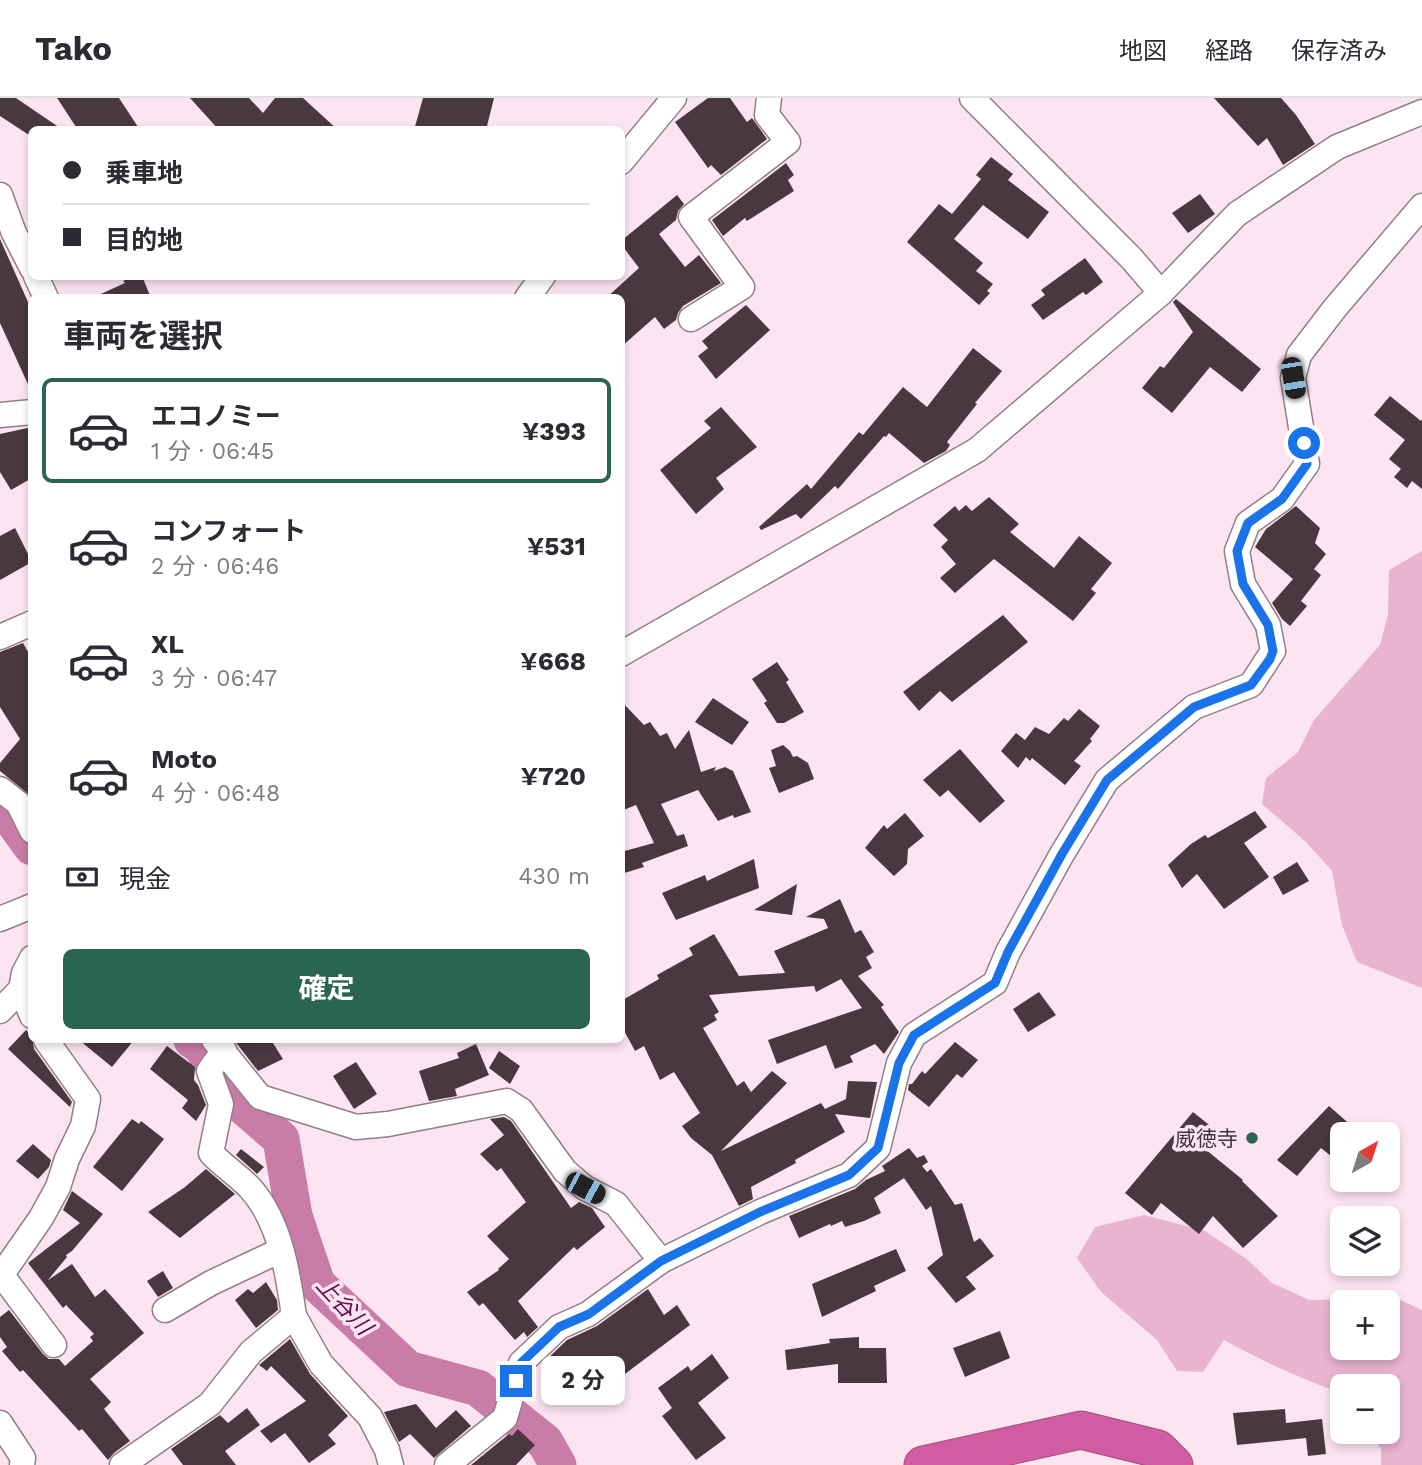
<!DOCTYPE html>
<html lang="ja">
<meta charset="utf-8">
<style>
body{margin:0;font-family:"Work Sans","Noto Sans JP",sans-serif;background:#f7f7f7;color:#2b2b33;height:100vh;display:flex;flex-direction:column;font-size:26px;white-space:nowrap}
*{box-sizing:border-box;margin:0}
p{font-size:23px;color:#7c7c81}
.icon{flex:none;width:38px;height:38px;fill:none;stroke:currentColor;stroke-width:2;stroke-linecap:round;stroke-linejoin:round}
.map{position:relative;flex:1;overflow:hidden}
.panel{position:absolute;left:28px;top:196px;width:597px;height:749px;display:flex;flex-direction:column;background:#fff;border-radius:10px;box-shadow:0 4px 10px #0003}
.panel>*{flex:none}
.guide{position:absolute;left:28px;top:28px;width:597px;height:154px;border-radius:10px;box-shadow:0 4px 10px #0003;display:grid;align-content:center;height:154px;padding:0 35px;background:#fff}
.needle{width:46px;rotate:39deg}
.buttons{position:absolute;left:1330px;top:1024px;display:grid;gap:14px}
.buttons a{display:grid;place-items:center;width:70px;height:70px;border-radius:10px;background:#fff;box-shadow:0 4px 10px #0003;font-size:35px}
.end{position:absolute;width:32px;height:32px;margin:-16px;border:9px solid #1a73e8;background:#fff;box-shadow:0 0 0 4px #fff}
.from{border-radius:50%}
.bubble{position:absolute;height:49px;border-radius:10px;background:#fff;box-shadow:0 4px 10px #0003;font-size:23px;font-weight:700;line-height:49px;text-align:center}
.car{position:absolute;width:21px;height:42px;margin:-21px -10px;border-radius:9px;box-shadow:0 0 5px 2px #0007;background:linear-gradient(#222 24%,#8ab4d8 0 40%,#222 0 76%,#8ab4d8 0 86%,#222 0)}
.guide b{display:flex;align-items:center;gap:24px;height:66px;font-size:26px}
.guide b+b{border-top:2px solid #e1e1e2}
.guide i{width:18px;height:18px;background:#2b2b33}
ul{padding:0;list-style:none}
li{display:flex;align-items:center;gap:21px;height:105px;margin:0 14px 10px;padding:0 21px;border:4px solid transparent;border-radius:10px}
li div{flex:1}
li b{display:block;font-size:26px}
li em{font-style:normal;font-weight:700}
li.current{border-color:#2a654f}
li>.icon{width:63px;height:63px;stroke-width:1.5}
h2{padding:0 35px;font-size:32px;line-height:84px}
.pay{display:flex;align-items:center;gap:18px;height:77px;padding:0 35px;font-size:26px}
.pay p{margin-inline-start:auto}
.action{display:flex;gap:14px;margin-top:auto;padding:14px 35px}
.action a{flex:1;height:80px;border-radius:10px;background:#2a654f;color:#fff;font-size:28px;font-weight:700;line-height:80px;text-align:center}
header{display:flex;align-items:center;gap:42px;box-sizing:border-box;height:98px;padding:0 35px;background:#fff;border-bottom:2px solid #e1e1e2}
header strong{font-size:33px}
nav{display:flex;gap:38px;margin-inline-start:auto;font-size:24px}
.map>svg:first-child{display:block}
</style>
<header>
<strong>Tako</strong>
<nav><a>地図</a><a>経路</a><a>保存済み</a></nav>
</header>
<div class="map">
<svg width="1422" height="1367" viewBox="0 0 1422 1367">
<rect width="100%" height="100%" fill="#fce5f1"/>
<g fill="#e8b4cf" fill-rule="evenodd">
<polygon points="1422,453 1422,890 1357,864 1342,827 1332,773 1306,744 1262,706 1266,680 1298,654 1314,622 1380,547 1388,516 1389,472"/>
<path d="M 1144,1117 L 1205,1133 L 1248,1162 L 1272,1185 L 1309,1202 L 1396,1200 L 1422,1212 L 1422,1367 L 1381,1367 L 1381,1351 L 1370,1334 L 1388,1334 L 1388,1288 L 1342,1288 L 1342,1295 C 1300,1281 1262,1263 1224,1242 L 1203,1274 L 1177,1273 L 1157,1242 L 1101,1194 L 1077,1160 L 1095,1129 ZM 1342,1204 L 1388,1204 L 1388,1250 L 1342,1250 Z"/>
</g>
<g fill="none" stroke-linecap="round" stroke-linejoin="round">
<g stroke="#c97ca7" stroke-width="37">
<polyline points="0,710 5,712 32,749"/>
<polyline points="192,942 201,948 237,1003 281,1041 294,1118 317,1186 408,1271 478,1290 545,1344 558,1367"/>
</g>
</g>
<g fill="#4a3841">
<polygon points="0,0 16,0 63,32 32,32 32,39 0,18"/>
<polygon points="57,0 119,0 140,32 78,32"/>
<polygon points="190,0 249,0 263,15 275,0 303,0 338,32 219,32"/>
<polygon points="423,0 494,0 486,32 414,32"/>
<polygon points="708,0 730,0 747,24 752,20 767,41 721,77 711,67 708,70 675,24"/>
<polygon points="1214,0 1281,0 1296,17 1315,46 1283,67 1267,40 1258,48"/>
<polygon points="991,59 1013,76 1008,82 1049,114 1028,141 983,107 954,141 983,165 976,173 993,186 987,193 990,195 979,207 907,144 939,106 952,116 981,81 976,77"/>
<polygon points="786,65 794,77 788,82 794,93 747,123 745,120 723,138 712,122"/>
<polygon points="1200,96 1215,116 1188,135 1172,115"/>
<polygon points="677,97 684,106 678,113 676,122 659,136 685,169 699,157 721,185 683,208 678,215 676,222 664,231 655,219 621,249 621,200 606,200 639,170 621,146 621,143"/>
<polygon points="0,141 32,213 32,295 0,225"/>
<polygon points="1085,160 1103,184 1086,197 1083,194 1043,222 1031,207 1045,197 1041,192"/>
<polygon points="134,178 142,178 151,200 92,200 125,185 123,183"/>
<polygon points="1176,201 1261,271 1242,294 1210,269 1172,315 1142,290 1160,268 1164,270 1193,234 1173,204"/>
<polygon points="746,207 770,232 716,281 698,258 708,250 702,243"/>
<polygon points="973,250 1002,273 975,305 977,306 947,344 950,347 946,353 924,365 889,335 886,339 884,338 838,391 835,388 801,421 796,416 761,432 759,429 807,386 811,391 859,334 863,337 903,289 927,309"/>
<polygon points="1390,298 1421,323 1422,321 1422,391 1412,383 1407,390 1394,379 1401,371 1389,361 1405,342 1374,317"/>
<polygon points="721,309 757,349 716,380 724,391 696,416 660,372 711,330 704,323"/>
<polygon points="32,329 32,380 11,392 0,374 0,336"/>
<polygon points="989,399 1019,426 1010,434 1054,470 1079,438 1112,465 1091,491 1096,495 1073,523 994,461 955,495 940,480 956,466 941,449 948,442 933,427 955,408 959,413 966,407 972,413"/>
<polygon points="1296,408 1320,430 1315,445 1326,456 1314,471 1321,477 1301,503 1307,508 1290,528 1282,521 1272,505 1293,481 1255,449 1266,431"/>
<polygon points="15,430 32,464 0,482 0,438"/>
<polygon points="1003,517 1028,544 952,604 940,593 919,613 903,594"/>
<polygon points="23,545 32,561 32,699 0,673 0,665 20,641 0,609 0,554"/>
<polygon points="777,564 789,582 786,584 804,614 784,625 777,625 764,605 767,603 752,581"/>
<polygon points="713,600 749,624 732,647 695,624"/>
<polygon points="621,603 644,627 650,624 660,638 667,635 675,651 689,632 701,674 716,669 714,673 725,669 733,673 751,714 734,720 733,717 718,723 698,692 661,706 677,738 684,736 688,748 642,765 644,769 621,776 621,754 654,745 636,707 621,713"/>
<polygon points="1079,611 1100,628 1090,641 1092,643 1074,663 1081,668 1065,687 1032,660 1030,663 1026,659 1018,670 1001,653 1016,635 1025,642 1035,629 1049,636 1064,620 1068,623"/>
<polygon points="783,647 790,653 793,659 797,658 808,665 814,681 779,695 769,670 776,668 771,652"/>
<polygon points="960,651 1005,703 980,725 948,692 940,699 923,682"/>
<polygon points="1255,713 1267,729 1244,745 1269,779 1224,811 1197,776 1182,790 1168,767 1191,746 1205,737 1208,740"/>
<polygon points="905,715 924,738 908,751 907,766 894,778 865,750 884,727 887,731"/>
<polygon points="754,761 759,790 676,822 662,795 705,777 707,783"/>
<polygon points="1297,764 1309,783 1283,797 1273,779"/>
<polygon points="797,786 792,817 754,812"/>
<polygon points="840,801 855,835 861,832 874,854 866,859 872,870 858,878 884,907 881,909 899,934 884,956 875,946 850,958 853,964 835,971 826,947 777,966 768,942 862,910 841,881 816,894 814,888 709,897 719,914 714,917 717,922 703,930 737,988 744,983 751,994 772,973 787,985 721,1053 821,1005 825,1011 846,1001 848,983 877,984 870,1020 835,1016 845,1034 795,1062 796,1065 751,1089 753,1101 739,1108 712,1057 691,1040 682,1028 700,1015 674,974 660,982 644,948 635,953 621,927 621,903 659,881 657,877 693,857 689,850 714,836 739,878 785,875 774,853 828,830 824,821 806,819"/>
<polygon points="1039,894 1056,917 1028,934 1013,911"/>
<polygon points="26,932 32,938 34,951 72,1004 70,1009 8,951"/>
<polygon points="79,942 134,942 112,969"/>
<polygon points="234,942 271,942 283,961 258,973"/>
<polygon points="955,944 978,962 962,980 957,976 929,1009 908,992 909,986 912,986 922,973 925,976"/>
<polygon points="476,946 489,977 455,991 457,998 429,1003 419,973 459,960 457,955"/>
<polygon points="167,948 195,969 194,982 198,987 206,1007 196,1023 182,1010 188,1002 150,971"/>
<polygon points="499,953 520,968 510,986 489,970"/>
<polygon points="356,964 377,996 354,1011 333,978"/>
<polygon points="1329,1008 1361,1036 1342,1036 1342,1041 1331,1058 1321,1050 1297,1078 1277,1062"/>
<polygon points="1193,1014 1218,1034 1205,1051 1243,1082 1242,1083 1278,1118 1243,1150 1213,1118 1199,1136 1161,1105 1152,1117 1125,1095"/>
<polygon points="504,1019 511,1023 571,1110 579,1104 592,1110 605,1129 577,1152 574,1149 518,1203 538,1229 527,1239 524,1234 515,1242 483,1205 479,1208 467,1194 499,1172 498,1171 509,1161 487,1138 526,1104 501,1070 497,1073 480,1056 504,1037 490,1021"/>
<polygon points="132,1021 139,1026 141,1023 164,1041 122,1093 93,1069"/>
<polygon points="33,1046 51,1062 49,1069 38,1081 16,1063"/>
<polygon points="909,1050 917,1060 924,1057 928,1064 922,1068 927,1074 931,1071 955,1107 962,1105 974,1144 980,1140 994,1158 966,1179 976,1191 956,1205 927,1170 943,1157 931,1108 926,1112 904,1080 874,1100 881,1115 864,1123 845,1129 842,1123 831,1128 830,1126 799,1140 789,1118 855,1091 866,1082 885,1073 882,1068"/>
<polygon points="241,1051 264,1069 257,1076 236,1057"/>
<polygon points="206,1071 235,1096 180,1140 148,1114 185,1089"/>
<polygon points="72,1093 103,1116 72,1153 66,1157 67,1159 48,1182 72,1166 95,1199 105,1191 144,1235 90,1281 111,1304 104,1311 130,1343 114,1355 108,1362 82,1331 79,1333 23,1272 20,1274 2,1253 7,1249 0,1239 0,1219 9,1212 43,1256 49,1261 59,1261 65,1268 93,1243 90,1239 94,1236 66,1207 63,1210 28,1165 80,1125 63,1112"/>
<polygon points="896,1151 906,1173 874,1188 876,1193 822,1219 812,1186"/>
<polygon points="163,1173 173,1190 158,1199 147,1183"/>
<polygon points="266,1184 277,1202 278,1212 256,1230 235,1202 248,1191 253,1195"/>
<polygon points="648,1191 664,1217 677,1207 690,1227 601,1294 570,1261 552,1277 544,1264 567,1242 597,1228"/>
<polygon points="1000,1233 1010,1260 965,1279 953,1250"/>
<polygon points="859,1239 859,1250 886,1250 887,1285 838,1285 838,1266 787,1272 785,1252 830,1245 829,1241"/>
<polygon points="290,1241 310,1276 348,1318 328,1337 336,1346 309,1365 285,1335 271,1345 260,1333 306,1303 271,1268 267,1273 259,1267"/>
<polygon points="712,1256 729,1280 698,1305 726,1340 696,1362 662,1318 672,1310 658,1290 688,1268 691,1273"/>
<polygon points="416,1306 436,1330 456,1312 471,1328 434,1360 410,1336 399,1344 384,1314"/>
<polygon points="247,1310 260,1327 225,1353 236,1367 183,1367 171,1351 220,1317 228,1325"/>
<polygon points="1285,1311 1286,1325 1322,1321 1326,1356 1308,1358 1306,1340 1237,1347 1233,1315"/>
<polygon points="518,1331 535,1347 516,1367 471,1367 509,1336 512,1338"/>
</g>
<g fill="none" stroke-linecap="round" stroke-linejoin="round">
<defs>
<g id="minor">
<polyline points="972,0 1132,161 1161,195"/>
<polyline points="621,64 674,0"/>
<polyline points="0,97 14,135 32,170"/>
<polyline points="36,178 46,200"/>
<polyline points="527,200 543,178"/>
<polyline points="691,221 742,189 691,119 788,44 767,17 769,0"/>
<polyline points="0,317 32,314"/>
<polyline points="0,539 32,525"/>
<polyline points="621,556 977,352 1161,195 1237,116 1337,49 1422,14"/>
<polyline points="0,691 18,705 32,733"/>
<polyline points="0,821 32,808"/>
<polyline points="21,891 32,918"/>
<polyline points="0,913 21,891 24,875 32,860"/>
<polyline points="214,942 260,999 356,1029 388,1026 507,1003 521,1012 565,1073 585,1090 616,1106 661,1163"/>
<path d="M 224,952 L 209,973 L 221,1006 L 211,1055 C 223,1068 239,1078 251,1091 C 280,1124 288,1175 294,1218"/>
<polyline points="1,1176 54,1247"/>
<polyline points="0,1179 41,1120 58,1089 67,1061 83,1028 88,1001 46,942"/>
<polyline points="165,1212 211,1185 281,1152"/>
<polyline points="0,1325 23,1360 22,1367"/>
<polyline points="122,1367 210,1306 251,1254 294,1218 321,1266 370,1319 387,1352 391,1367"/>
<polyline points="447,1367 505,1320 521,1265 559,1229 588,1216 661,1163 760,1114 849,1077 878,1050 899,965 914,937 995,885 1008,854 1062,756 1107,682 1194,609 1251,587 1273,553 1268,527 1243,486 1237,453 1248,425 1282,401 1307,366 1293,280 1299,257 1335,210 1422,108"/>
</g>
<polyline id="highway" points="923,1367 1081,1332 1158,1351 1174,1367"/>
</defs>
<use href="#minor" stroke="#927e88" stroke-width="27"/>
<use href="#highway" stroke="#9e4f7e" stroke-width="39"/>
<use href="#minor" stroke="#fff" stroke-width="24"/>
<use href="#highway" stroke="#d05ca1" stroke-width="37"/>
</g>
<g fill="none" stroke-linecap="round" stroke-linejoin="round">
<polyline stroke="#1a73e8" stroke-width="9" points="516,1283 521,1265 559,1229 589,1216 661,1163 760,1114 849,1077 878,1050 899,965 914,937 995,885 1008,854 1062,756 1107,682 1194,609 1251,587 1270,561 1273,553 1268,527 1243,486 1237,453 1248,425 1282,401 1307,366 1304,345"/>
</g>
<circle fill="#2a654f" stroke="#fce5f1" stroke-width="2.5" cx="1252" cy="1040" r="7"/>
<g text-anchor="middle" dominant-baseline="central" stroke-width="7" stroke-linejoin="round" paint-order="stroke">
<g font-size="21" fill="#40373c" stroke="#fce5f1" text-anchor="end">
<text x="1238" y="1040">威徳寺</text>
</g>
<g font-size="23" font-style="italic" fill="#670748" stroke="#fce5f1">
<text transform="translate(344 1208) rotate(47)">上谷川</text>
</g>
</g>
</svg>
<div class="buttons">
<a><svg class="needle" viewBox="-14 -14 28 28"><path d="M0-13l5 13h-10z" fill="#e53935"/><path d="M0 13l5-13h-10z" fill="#7c7c81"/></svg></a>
<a><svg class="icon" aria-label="layers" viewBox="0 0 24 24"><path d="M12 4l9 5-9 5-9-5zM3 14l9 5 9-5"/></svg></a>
<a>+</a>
<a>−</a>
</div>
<i class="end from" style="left:1304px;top:345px"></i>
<i class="end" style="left:516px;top:1283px"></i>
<div class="bubble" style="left:541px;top:1258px;width:84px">2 分</div>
<i class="car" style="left:1293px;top:280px;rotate:171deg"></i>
<i class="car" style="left:585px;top:1090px;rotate:118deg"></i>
<div class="guide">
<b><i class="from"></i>乗車地</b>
<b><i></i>目的地</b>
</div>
<section class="panel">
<h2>車両を選択</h2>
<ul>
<li class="current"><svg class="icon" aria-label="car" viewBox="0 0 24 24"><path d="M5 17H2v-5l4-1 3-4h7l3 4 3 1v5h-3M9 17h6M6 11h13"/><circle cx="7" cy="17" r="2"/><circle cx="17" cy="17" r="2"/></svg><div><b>エコノミー</b><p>1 分 · 06:45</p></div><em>¥393</em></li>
<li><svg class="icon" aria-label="car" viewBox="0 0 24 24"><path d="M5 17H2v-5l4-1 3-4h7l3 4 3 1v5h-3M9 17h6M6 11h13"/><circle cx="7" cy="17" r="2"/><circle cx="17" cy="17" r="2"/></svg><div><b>コンフォート</b><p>2 分 · 06:46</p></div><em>¥531</em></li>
<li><svg class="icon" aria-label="car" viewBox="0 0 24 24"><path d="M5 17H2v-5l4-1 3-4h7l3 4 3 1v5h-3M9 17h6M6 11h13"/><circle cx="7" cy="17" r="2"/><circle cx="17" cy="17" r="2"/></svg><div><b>XL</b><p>3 分 · 06:47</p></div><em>¥668</em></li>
<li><svg class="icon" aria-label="car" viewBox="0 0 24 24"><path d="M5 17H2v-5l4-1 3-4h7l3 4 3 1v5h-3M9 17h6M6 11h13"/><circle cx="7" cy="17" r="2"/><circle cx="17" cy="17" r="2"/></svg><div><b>Moto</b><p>4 分 · 06:48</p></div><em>¥720</em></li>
</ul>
<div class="pay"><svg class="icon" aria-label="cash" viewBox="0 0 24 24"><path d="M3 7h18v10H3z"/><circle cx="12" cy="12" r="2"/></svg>現金<p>430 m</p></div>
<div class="action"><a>確定</a></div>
</section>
</div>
